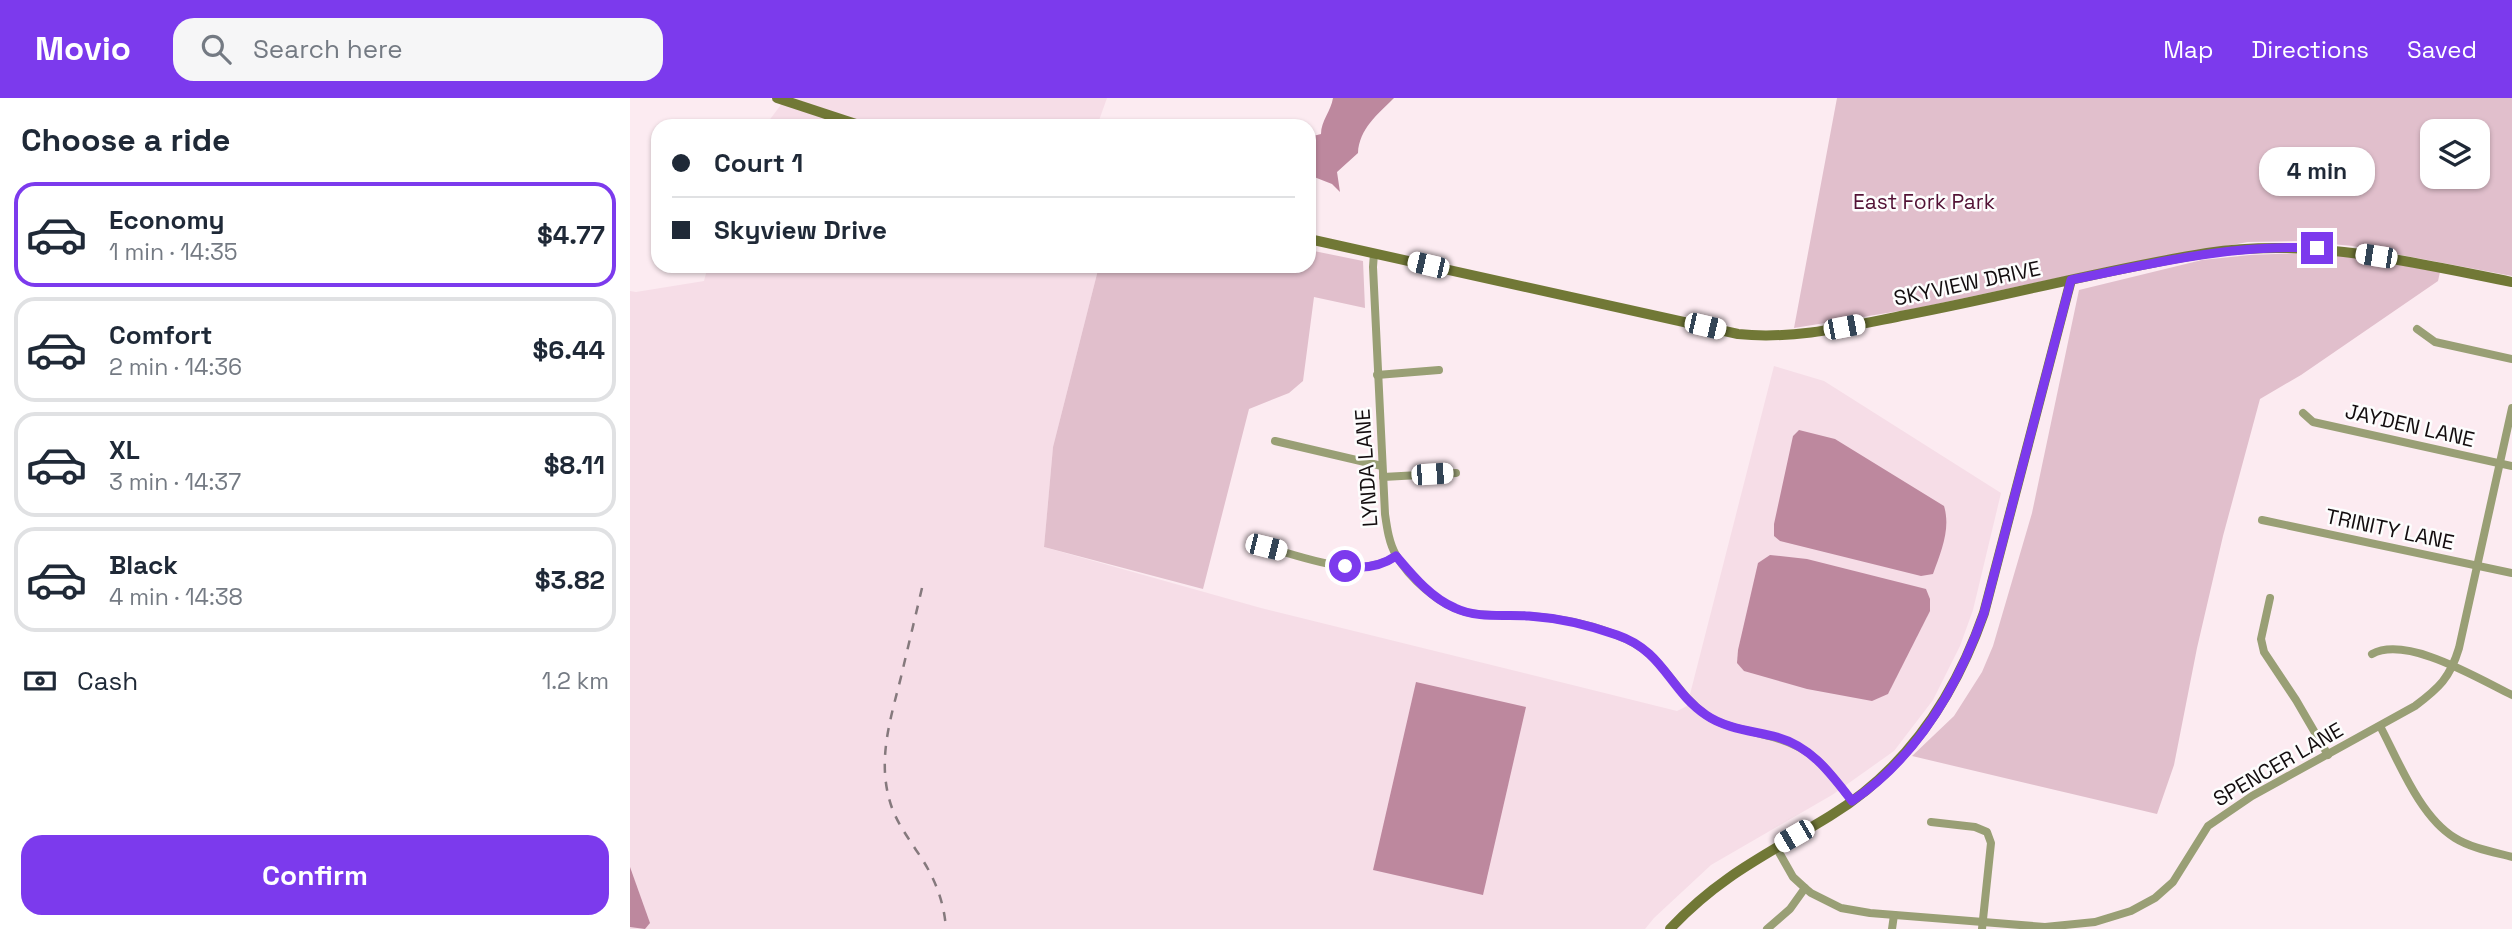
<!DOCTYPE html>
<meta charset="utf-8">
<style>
body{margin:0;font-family:"Space Grotesk",sans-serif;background:#f6f6f7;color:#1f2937;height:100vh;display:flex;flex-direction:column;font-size:26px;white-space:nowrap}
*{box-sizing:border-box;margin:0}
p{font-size:23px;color:#747a83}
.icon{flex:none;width:38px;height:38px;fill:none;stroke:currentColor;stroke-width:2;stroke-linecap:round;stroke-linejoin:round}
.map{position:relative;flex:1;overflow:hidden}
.side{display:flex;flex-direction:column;background:#fff;width:630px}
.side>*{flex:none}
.top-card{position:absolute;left:21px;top:21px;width:665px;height:154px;border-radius:21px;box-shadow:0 2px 5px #0004;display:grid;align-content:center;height:154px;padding:0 21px;background:#fff}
.tools{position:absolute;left:1790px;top:21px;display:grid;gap:14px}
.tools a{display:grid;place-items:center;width:70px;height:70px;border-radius:14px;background:#fff;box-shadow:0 2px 5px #0004;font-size:35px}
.end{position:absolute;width:32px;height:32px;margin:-16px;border:9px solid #7c3aed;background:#fff;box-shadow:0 0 0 4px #fff}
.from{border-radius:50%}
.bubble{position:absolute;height:49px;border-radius:21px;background:#fff;box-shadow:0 2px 5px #0004;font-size:23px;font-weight:700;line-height:49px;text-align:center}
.car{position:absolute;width:21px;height:42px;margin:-21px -10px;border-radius:9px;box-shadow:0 0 5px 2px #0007;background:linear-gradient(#fff 24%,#345 0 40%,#fff 0 76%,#345 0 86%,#fff 0)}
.top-card b{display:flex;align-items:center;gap:24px;height:66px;font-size:26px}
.top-card b+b{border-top:2px solid #e0e1e3}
.top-card i{width:18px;height:18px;background:#1f2937}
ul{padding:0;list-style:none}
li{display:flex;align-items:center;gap:21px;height:105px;margin:0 14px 10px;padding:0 7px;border:4px solid #e0e1e3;border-radius:21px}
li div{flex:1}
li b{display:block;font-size:26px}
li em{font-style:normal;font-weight:700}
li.selected{border-color:#7c3aed}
li>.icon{width:63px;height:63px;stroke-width:1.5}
h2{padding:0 21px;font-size:32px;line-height:84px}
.pay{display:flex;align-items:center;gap:18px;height:77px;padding:0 21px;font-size:26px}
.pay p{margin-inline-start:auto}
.action{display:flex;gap:14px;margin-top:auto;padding:14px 21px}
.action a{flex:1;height:80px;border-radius:21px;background:#7c3aed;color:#fff;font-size:28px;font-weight:700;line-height:80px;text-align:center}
header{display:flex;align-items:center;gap:42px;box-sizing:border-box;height:98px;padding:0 35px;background:#7c3aed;color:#fff}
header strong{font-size:33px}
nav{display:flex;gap:38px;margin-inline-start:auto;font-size:24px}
.search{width:490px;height:63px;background:#f6f6f7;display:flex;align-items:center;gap:18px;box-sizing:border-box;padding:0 24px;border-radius:21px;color:#747a83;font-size:26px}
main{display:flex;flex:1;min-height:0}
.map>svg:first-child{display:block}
</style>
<header>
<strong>Movio</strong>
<div class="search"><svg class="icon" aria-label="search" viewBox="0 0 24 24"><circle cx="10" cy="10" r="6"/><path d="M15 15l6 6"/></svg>Search here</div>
<nav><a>Map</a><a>Directions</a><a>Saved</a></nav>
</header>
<main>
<section class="side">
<h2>Choose a ride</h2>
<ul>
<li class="selected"><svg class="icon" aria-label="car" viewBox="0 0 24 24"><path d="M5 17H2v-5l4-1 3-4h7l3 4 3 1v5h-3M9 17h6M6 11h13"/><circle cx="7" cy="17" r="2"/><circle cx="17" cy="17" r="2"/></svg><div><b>Economy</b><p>1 min · 14:35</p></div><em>$4.77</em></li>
<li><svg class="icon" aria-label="car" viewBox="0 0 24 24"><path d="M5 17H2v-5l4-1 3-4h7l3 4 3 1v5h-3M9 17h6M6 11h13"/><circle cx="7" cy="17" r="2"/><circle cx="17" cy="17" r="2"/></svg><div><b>Comfort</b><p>2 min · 14:36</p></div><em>$6.44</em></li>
<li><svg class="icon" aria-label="car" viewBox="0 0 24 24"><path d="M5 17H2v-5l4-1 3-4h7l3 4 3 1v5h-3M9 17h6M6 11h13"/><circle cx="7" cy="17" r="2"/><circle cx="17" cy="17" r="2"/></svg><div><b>XL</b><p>3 min · 14:37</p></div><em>$8.11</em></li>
<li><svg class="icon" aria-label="car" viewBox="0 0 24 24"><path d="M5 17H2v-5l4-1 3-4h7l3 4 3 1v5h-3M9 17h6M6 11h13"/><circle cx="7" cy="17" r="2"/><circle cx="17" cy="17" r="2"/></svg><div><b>Black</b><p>4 min · 14:38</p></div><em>$3.82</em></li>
</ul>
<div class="pay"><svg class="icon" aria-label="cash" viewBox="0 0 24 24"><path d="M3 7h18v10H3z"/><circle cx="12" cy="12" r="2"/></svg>Cash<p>1.2 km</p></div>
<div class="action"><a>Confirm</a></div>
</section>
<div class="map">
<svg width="1882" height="831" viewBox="0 0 1882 831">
<rect width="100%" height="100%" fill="#fcebf1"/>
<g fill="#f6dde7">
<polygon points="156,0 477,0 467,28 135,28"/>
<polygon points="78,168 469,168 423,349 414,449 631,510 1047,613 1057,608 1144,268 1194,283 1371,395 1343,512 1330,548 1303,602 1264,653 1202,697 1081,767 1024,820 1015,831 0,831 0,193 6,194 74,183"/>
</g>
<g fill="#e1bfcc" fill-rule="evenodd">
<path d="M 1207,0 L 1882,0 L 1882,178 L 1723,148 L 1668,143 L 1618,144 L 1469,171 L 1288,210 L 1164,230 ZM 1802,33 L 1848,33 L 1848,79 L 1802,79 Z"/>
<polygon points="679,152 733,163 735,210 684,199 673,283 659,295 619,311 573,491 414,449 423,349 469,168 679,168"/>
<polygon points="1675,155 1719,158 1810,174 1808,183 1671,277 1630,301 1593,438 1567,550 1544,667 1527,716 1282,658 1324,618 1352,574 1363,548 1402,415 1449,192 1572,162 1620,157"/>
</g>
<g fill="#bd889e">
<path d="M 703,0 L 764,0 C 748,16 729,31 728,55 L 707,74 L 710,94 L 702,86 L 679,77 L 679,39 L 691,36 C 691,23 701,13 703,0 Z"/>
<path d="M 1169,332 L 1205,341 L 1314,408 C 1321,431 1311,454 1303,476 L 1291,478 L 1150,443 L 1144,438 L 1144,426 L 1163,338 Z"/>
<polygon points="1140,457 1177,461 1296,491 1300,501 1300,513 1258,596 1242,603 1177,591 1114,573 1107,565 1108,552 1128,465"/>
<polygon points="786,584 896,609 853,797 743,772"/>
<polygon points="0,769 20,825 15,831 0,829"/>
</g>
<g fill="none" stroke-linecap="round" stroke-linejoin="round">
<g stroke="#999f75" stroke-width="8">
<path d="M 744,155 L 743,169 L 755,416 C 757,430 759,445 766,457 C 779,480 809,507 835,514 C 855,519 877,516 898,518 C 931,520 967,528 996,541 C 1033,557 1045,595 1076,617 C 1091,628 1113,631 1131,636 C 1181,647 1192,665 1222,703"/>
<polyline points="1787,231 1805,244 1882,261"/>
<polyline points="747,277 809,272"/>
<polyline points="1673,315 1683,324 1882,368"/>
<polyline points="645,343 752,368"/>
<polyline points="753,379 826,375"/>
<polyline points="1632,422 1882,475"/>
<path d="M 636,449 C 675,459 730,483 766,458"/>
<polyline points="1640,500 1631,541 1634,554 1666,602 1698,657"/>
<path d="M 1742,556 C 1777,537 1849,581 1882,597"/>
<path d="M 1750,628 C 1769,664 1790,719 1825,740 C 1841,750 1863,754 1882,759"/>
<polyline points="1301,724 1345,729 1357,734 1361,745 1352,831"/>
<path d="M 1146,749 L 1163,779 L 1175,790 L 1181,795 L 1211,810 L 1240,815 L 1415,829 L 1465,824 L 1501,813 L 1525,800 L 1543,784 L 1578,728 L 1622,698 L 1785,608 C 1809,590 1820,580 1829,550 L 1882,310"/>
<polyline points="1137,831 1160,811 1175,790"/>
<polyline points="1262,831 1264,817"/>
</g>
<g stroke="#717836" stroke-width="10">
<polyline points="147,0 232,28"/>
<path d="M 679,141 L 1108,236 C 1165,242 1220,228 1276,217 C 1377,198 1476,171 1577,155 C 1681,139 1781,164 1882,184"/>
<path d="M 1040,831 C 1090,777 1140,755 1200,718 C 1277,671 1325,598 1354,515 L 1441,182"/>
</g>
<path stroke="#85797d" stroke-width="2.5" stroke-dasharray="9 9" stroke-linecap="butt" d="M 292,490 C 285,520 278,549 271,579 C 260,623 246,665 262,710 C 268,726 277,738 286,752 C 303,776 314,801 316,831"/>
</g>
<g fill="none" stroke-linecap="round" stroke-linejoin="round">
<path stroke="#7c3aed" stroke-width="9" d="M 715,468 C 734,471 750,469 766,458 C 783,478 801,500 825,510 C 848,521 875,516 899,518 C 928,520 959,527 987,537 C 1034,553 1039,592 1076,617 C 1096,631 1124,633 1147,639 C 1182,649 1201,676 1222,703 C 1288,659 1328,588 1354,515 L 1441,182 C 1523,165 1603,146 1687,150"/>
</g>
<g text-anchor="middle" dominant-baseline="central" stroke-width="5" stroke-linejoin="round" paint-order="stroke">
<g font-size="21" fill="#531235" stroke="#fdfdfd">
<text x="1294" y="103">East Fork Park</text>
</g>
<g font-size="21" fill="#130d0f" stroke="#fdfdfd">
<text transform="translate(1337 185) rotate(-12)">SKYVIEW DRIVE</text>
<text transform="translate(1780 327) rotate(13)">JAYDEN LANE</text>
<text transform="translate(736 370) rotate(-94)">LYNDA LANE</text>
<text transform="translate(1760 431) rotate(12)">TRINITY LANE</text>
<text transform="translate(1648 666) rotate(-30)">SPENCER LANE</text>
</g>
</g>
</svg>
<div class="tools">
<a><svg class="icon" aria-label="layers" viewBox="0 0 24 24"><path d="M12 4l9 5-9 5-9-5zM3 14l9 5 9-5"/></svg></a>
</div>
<i class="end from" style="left:715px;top:468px"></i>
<i class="end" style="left:1687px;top:150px"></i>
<div class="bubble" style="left:1629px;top:49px;width:116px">4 min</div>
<i class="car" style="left:1746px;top:158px;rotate:279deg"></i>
<i class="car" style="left:798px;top:167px;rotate:283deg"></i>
<i class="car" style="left:1075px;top:228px;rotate:103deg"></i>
<i class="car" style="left:1214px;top:229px;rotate:79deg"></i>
<i class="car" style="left:802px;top:376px;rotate:86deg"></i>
<i class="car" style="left:636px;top:449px;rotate:104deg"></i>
<i class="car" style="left:1164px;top:738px;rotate:240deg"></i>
<div class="top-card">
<b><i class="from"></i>Court 1</b>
<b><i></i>Skyview Drive</b>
</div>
</div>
</main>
